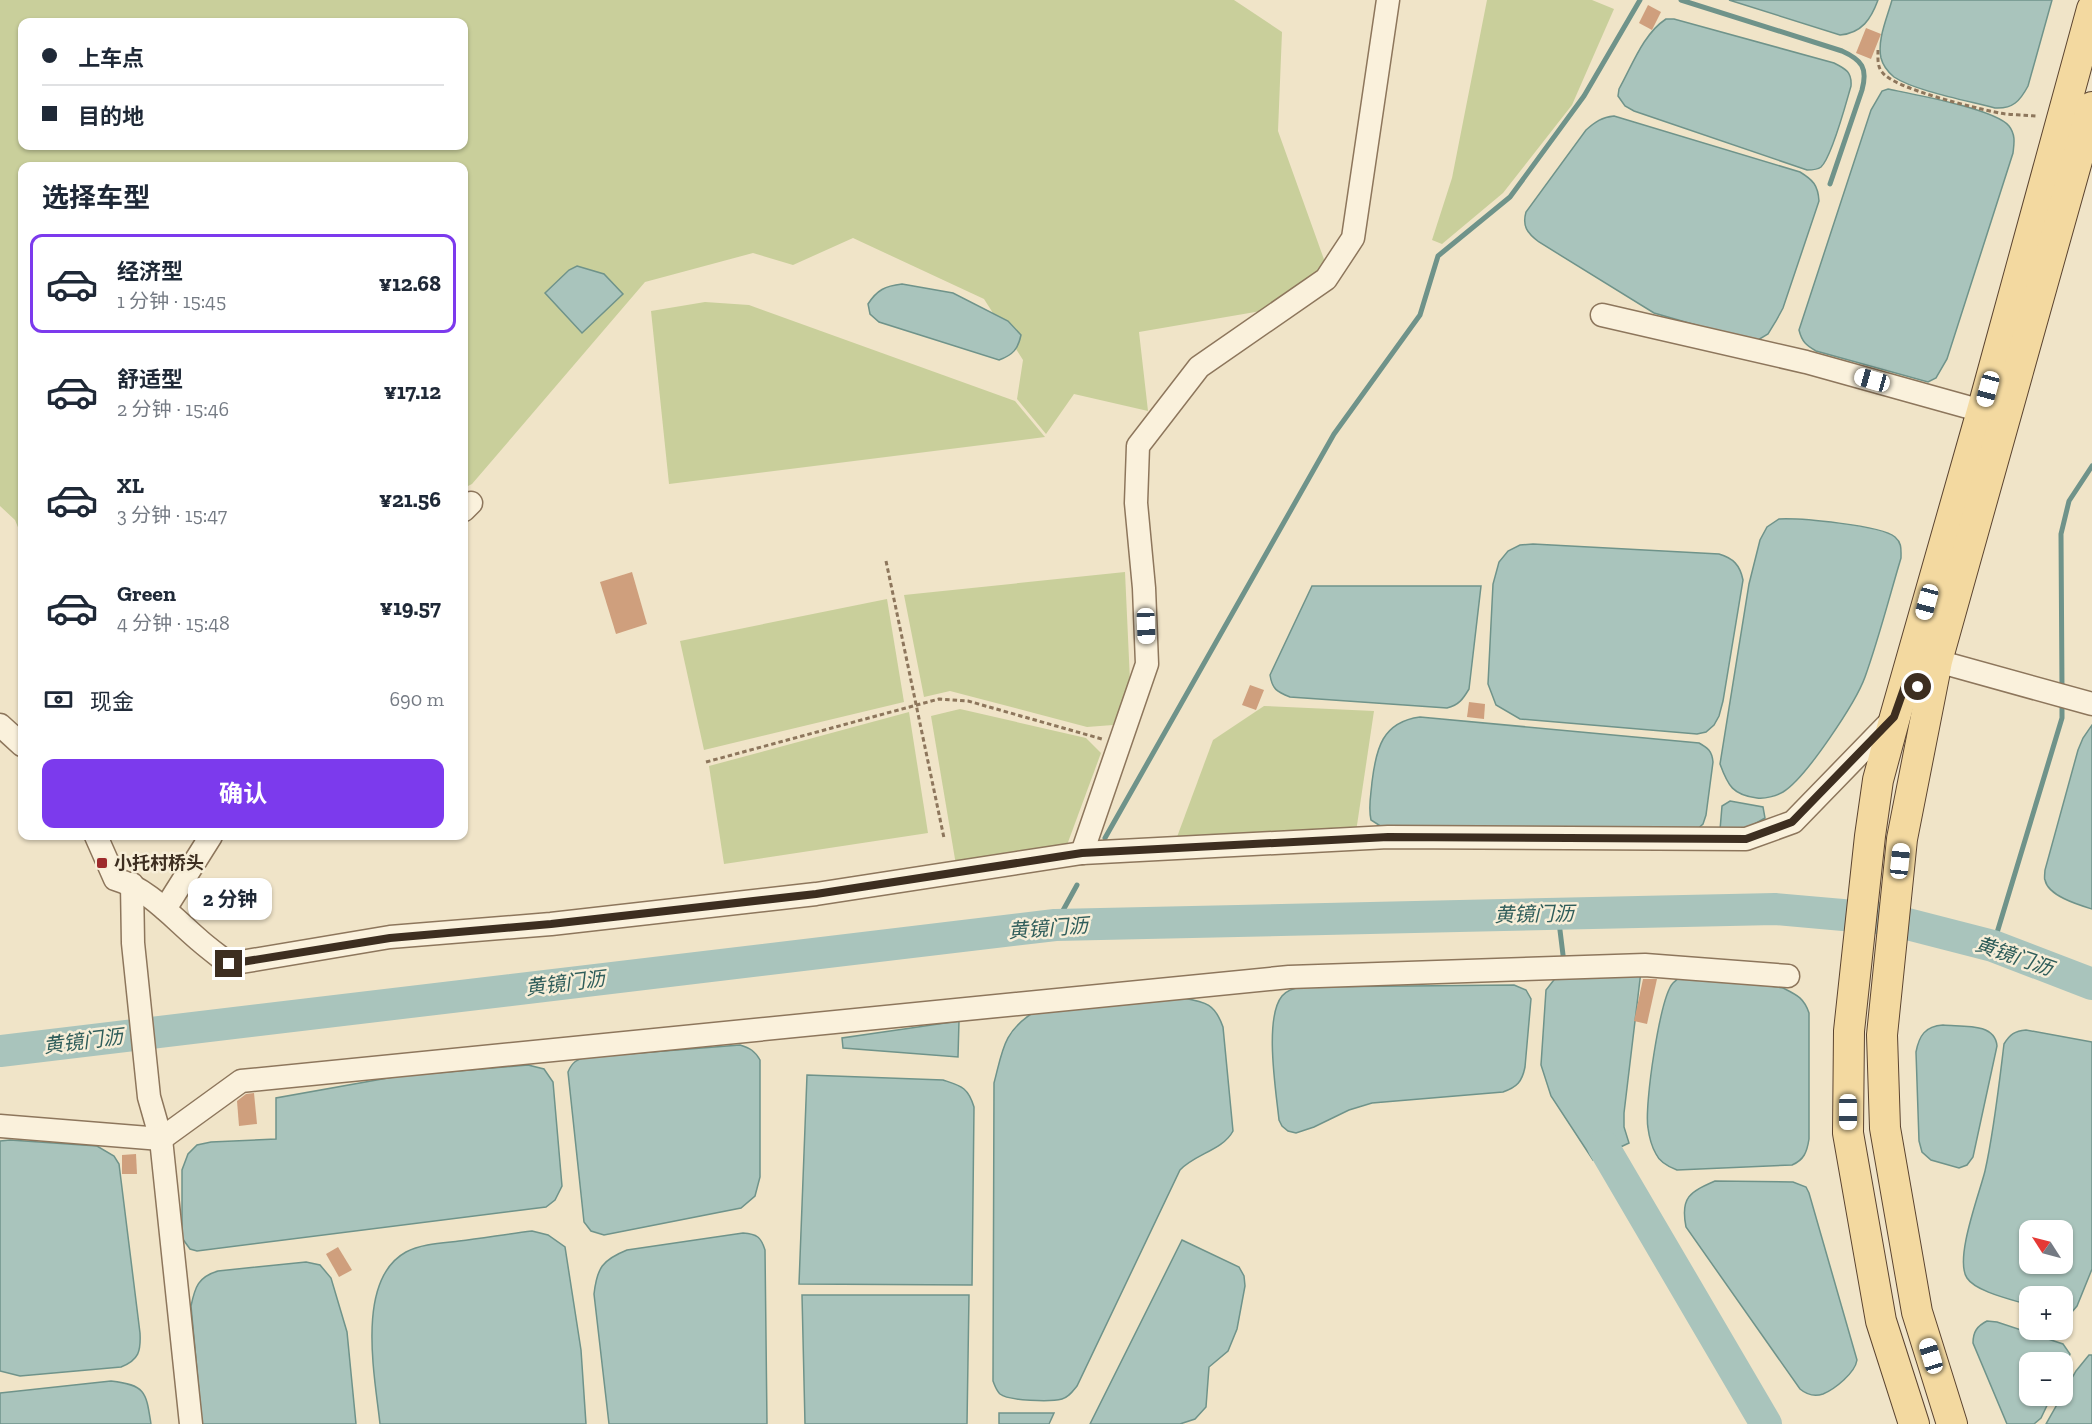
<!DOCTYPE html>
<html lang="zh">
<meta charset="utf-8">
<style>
body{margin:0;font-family:"Zilla Slab","Noto Sans SC",serif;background:#f2f2f3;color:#1f2937;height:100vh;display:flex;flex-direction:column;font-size:22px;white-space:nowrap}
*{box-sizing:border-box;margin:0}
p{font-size:20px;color:#747a83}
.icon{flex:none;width:33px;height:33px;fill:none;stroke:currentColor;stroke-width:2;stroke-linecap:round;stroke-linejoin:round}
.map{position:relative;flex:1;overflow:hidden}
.panel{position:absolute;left:18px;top:162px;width:450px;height:678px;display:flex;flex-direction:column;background:#fff;border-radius:12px;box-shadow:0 2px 4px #0004}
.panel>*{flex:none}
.hud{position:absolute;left:18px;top:18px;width:450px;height:132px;border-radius:12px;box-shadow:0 2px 4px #0004;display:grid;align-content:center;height:132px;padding:0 24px;background:#fff}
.needle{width:39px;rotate:306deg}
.buttons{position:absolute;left:2019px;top:1220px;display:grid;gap:12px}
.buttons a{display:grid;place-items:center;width:54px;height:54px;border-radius:12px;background:#fff;box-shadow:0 2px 4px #0004;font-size:30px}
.end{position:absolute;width:27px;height:27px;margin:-14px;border:8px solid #3d2e20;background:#fff;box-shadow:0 0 0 3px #fff}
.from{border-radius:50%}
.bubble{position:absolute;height:42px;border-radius:12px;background:#fff;box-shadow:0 2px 4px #0004;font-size:20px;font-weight:700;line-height:42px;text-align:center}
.car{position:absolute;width:18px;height:36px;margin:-18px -9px;border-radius:8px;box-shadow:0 0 4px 2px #0007;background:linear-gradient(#fff 24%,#345 0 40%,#fff 0 76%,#345 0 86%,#fff 0)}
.hud b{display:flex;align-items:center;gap:21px;height:57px;font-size:22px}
.hud b+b{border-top:2px solid #e0e1e3}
.hud i{width:15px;height:15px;background:#1f2937}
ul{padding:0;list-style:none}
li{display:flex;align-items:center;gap:18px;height:99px;margin:0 12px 9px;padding:0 12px;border:3px solid transparent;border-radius:12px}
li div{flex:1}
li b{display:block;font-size:22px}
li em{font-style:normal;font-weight:700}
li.selected{border-color:#7c3aed}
li>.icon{width:54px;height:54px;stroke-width:1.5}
h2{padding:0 24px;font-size:27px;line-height:72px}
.pay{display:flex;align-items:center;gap:15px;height:66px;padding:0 24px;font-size:22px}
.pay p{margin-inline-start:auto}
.action{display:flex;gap:12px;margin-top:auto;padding:12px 24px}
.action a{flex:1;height:69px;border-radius:12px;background:#7c3aed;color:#fff;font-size:24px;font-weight:700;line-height:69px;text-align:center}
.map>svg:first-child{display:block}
</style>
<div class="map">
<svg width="2092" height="1424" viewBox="0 0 2092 1424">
<rect width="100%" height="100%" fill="#f0e4c8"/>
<g fill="#c9cf9b" fill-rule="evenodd">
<path d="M 0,0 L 1234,0 L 1282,32 L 1278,131 L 1326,265 L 1261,311 L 1139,332 L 1148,411 L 1074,394 L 1046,434 L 1017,399 L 1023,360 L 984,299 L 853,238 L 793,265 L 753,253 L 645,282 L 472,484 L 464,488 L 464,166 L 22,166 L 22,537 L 15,520 L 0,506 ZM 22,22 L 464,22 L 464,146 L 22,146 Z"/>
<polygon points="1487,0 1592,0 1614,9 1572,105 1503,193 1442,244 1432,240 1452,178"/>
<polygon points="705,302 749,305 1015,401 1045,437 669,484 651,311"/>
<polygon points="1125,572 1130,681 1113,725 1087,727 950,691 924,697 904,595"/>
<polygon points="887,599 904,702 704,750 680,641"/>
<polygon points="1264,706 1374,711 1356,832 1177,837 1213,740"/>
<polygon points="960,709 1086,738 1101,753 1067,845 956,865 931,716"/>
<polygon points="909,712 928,833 724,864 709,766"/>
</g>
<g fill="#a9c4bc" stroke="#6f938a" stroke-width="1.5" fill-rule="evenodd">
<path d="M 1729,0 L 1878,0 C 1871,19 1862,33 1840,35 Z"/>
<path d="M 1892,0 L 2052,0 L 2028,86 C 2020,101 2013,109 1995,108 C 1969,101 1915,91 1894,77 C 1888,72 1883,66 1881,58 C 1877,40 1887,18 1892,0 Z"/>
<path d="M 1666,19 L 1674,19 L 1834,63 C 1846,69 1852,72 1851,86 C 1846,103 1832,157 1821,167 C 1817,170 1812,170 1807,170 L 1634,111 L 1625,106 L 1618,96 L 1619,89 C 1632,66 1643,34 1666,19 Z"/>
<path d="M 1888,89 C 1912,94 1995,109 2009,126 C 2016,135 2014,144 2013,153 L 1947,359 L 1936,378 L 1928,382 L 1816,351 C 1806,345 1802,342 1799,330 L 1871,110 L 1882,91 Z"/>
<path d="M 1614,116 L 1800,172 C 1813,180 1818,185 1819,201 L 1783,308 L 1776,321 L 1768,334 L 1758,340 L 1748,340 L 1654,313 L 1539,242 C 1527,233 1522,226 1526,212 L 1586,130 C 1595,122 1602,117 1614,116 Z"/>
<polygon points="577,266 604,274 623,294 582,333 545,293 569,270"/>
<path d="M 902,284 L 953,293 L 1008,321 L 1021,335 C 1018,349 1013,355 999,360 L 879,322 L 870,314 L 868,304 C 877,290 885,286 902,284 Z"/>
<path d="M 1779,519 C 1799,518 1881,525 1895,537 C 1902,543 1901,549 1901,558 C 1889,598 1879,638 1865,677 C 1856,702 1806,778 1783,792 C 1776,796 1765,799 1757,798 C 1733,795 1728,786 1720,764 L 1749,584 L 1760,540 L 1767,527 Z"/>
<path d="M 1533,544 L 1719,554 C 1733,558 1740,565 1743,580 L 1723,701 L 1719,716 L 1714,725 L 1706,732 L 1697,734 L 1520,719 L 1496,705 L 1488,684 L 1493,584 L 1499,562 L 1508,551 L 1520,545 Z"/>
<path d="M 1312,586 L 1481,586 L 1469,689 C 1463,699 1459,705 1447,708 L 1290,697 C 1277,692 1272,689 1270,675 Z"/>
<path d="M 1420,717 L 1699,743 C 1708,748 1712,751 1713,762 L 1706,815 L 1703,824 L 1695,831 L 1385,829 L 1371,820 C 1368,807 1371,795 1372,782 C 1376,749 1382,722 1420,717 Z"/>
<path d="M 2092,725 L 2092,909 C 2079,905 2048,896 2045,880 C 2044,880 2045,871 2045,870 L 2078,750 L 2083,738 Z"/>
<polygon points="1730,801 1763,807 1765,818 1746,829 1720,830 1722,806"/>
<polygon points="1641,971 1624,1113 1624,1127 1629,1143 1593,1160 1551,1096 1541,1065 1546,990 1557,976"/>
<path d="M 1694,974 L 1783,988 C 1797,995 1804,998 1809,1013 L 1809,1139 C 1807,1152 1804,1160 1792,1165 L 1677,1170 C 1669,1167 1660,1163 1656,1154 C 1652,1147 1649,1136 1648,1128 C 1644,1106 1660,997 1673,983 C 1678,977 1686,975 1694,974 Z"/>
<path d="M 1514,985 L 1526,990 L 1531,999 L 1525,1067 C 1522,1082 1517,1087 1503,1092 L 1372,1103 L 1349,1110 L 1314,1127 L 1296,1133 L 1288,1131 L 1282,1126 L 1279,1120 C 1276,1091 1264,1018 1282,996 C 1287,990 1294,988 1302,987 Z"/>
<path d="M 1183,998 C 1206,1002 1215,1004 1223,1027 L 1233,1131 C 1223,1150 1195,1154 1180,1170 L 1077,1386 C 1072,1392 1069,1397 1062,1399 C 1051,1402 1009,1401 1000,1394 C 996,1390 995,1386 993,1381 L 994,1083 C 1003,1049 1003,1032 1034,1012 Z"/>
<polygon points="959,1021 958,1057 843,1048 842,1038"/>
<path d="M 1943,1025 C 1961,1027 1995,1022 1997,1046 L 1973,1157 L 1967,1165 L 1959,1168 L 1931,1160 L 1922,1152 L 1919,1141 L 1916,1052 C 1919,1036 1925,1026 1943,1025 Z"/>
<path d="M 2026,1030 L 2092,1042 L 2092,1269 L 2077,1306 L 2071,1313 L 2063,1315 L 2062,1296 L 2030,1296 L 2029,1305 C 2014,1300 1976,1292 1967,1278 C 1954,1259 1980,1192 1985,1171 C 1994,1131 1999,1085 2004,1044 C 2010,1034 2015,1031 2026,1030 ZM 2030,1230 L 2062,1230 L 2062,1263 L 2030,1263 Z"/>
<path d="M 740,1045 C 750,1048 755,1051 760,1060 L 760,1177 L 755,1196 L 741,1208 L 604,1235 L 591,1231 L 584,1222 L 568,1072 C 572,1062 577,1059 588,1057 Z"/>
<polygon points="528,1065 544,1069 553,1082 562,1186 555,1200 546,1207 197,1251 190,1249 182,1238 182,1170 188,1154 197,1145 211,1142 276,1139 276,1098 399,1076"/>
<path d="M 807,1075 L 943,1080 C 961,1086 968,1087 974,1107 L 972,1285 L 799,1284 Z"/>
<path d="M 10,1140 L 97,1146 L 114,1156 L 119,1164 L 140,1333 C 141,1351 139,1360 121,1367 L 20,1376 L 0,1371 L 0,1141 Z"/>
<path d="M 1715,1181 L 1793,1182 L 1806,1187 L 1809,1193 L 1857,1360 C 1855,1373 1835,1389 1823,1394 C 1814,1397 1806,1394 1800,1389 L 1686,1227 C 1680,1197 1690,1192 1715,1181 Z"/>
<path d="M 532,1231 L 548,1235 L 565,1247 L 581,1350 L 586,1424 L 380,1424 C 375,1377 355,1280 406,1252 C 421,1244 442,1243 459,1241 C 483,1238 508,1234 532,1231 Z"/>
<path d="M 743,1233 C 757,1234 761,1237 765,1250 L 767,1424 L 609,1424 L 594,1294 C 597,1268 602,1260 627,1250 Z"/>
<polygon points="1182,1240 1239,1267 1244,1276 1245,1286 1237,1329 1228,1351 1209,1367 1206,1407 1195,1419 1180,1424 1090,1424"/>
<path d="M 306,1262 L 320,1265 L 331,1278 L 347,1332 L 356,1424 L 202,1424 L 191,1306 C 195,1287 198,1277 218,1271 Z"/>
<polygon points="802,1295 969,1295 967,1424 805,1424"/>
<path d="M 1987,1321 L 1997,1322 L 2063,1344 L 2070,1354 L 2063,1372 L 2062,1362 L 2030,1362 L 2030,1395 L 2052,1395 L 2041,1418 L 2034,1424 L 2007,1424 L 1973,1343 C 1973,1332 1977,1326 1987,1321 Z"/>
<polygon points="2089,1355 2092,1355 2092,1424 2046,1424 2076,1371"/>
<path d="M 111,1381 C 146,1385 146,1392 151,1424 L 0,1424 L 0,1393 Z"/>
<polygon points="999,1413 1054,1413 1049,1424 999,1424"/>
</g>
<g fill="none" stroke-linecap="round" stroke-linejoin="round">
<g stroke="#6f938a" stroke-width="5">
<path d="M 1681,0 L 1842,51 C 1862,60 1868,68 1862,90 L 1830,184"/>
<polyline points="2062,691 2061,534 2069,501 2092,466"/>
<polyline points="1105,838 1334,434 1420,315 1438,256 1510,197 1584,96 1640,0"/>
<polyline points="1558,914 1564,963"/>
<polyline points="1055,925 1077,885"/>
<polyline points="1993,946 2062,718 2062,700"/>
</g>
<g stroke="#a9c4bc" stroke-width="32">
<polyline points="0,1051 1055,925 1775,909 1888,919 1993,946 2092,984"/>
<polyline points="1603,1146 1766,1424"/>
</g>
</g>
<g fill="#cf9f7d">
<polygon points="1648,5 1661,12 1652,30 1639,23"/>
<polygon points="1866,28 1881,34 1871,59 1856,53"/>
<polygon points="632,572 647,624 616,634 600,582"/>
<polygon points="1250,685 1264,690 1256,710 1242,705"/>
<polygon points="1469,702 1485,704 1484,719 1467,717"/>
<polygon points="1643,979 1657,979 1647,1024 1634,1021"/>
<polygon points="254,1093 257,1124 239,1126 237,1101 246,1094"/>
<polygon points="136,1154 137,1174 122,1174 122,1155"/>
<polygon points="338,1247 352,1270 339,1277 326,1254"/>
</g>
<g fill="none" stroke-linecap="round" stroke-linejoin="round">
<defs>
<g id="minor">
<polyline points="1602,315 1806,362 1982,411"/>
<polyline points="464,510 471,503"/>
<polyline points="1937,661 2092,704"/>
<polyline points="0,725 22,745"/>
<path d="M 96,836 L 115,879 C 149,889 173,918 199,940 C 208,948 219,956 229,964 L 390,937 L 551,924 L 816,894 L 1082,853 L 1388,837 L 1746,839 L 1793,822 L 1894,718"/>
<polyline points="1082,853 1147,664 1144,588 1136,503 1138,446 1199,367 1326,279 1353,238 1388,0"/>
<polyline points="132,884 133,943 149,1097 161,1139 191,1424"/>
<polyline points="165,909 211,836"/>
<polyline points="0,1126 161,1139 241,1081 1289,977 1645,965 1788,976"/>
</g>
<g id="major">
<polyline points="1914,1424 1881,1321 1848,1133 1849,1031 1870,836 1878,780 1895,717 1982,411 2092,9"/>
<polyline points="1952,1424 1917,1312 1885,1128 1882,1035 1902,839 1937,661 2092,107"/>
</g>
</defs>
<use href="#minor" stroke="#8d765c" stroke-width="25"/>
<use href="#major" stroke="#5b4430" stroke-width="32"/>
<g stroke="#8d765c" stroke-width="3" stroke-dasharray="4.5 3" stroke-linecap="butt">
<path d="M 1878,50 C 1878,58 1877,66 1882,72 C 1894,89 1976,108 1999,113 C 2011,115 2024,115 2036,116"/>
<polyline points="886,561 944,838"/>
<polyline points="706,762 939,699 968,701 1102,739"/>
</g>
<use href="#minor" stroke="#faf1dc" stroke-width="22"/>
<use href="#major" stroke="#f3d9a0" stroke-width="30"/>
</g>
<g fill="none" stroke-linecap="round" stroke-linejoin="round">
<polyline stroke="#3d2e20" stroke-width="8" points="229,964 390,938 551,924 816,894 1082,853 1388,837 1746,839 1792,822 1894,717 1906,683 1918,687"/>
</g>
<rect fill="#9e2a2b" stroke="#f7eed8" stroke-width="2" x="96" y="857" width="12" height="12" rx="3"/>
<g text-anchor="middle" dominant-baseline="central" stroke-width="5" stroke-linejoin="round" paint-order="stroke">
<g font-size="18" font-weight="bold" fill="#3d2e20" stroke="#f7eed8" text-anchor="start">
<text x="114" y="863">小托村桥头</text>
</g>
<g font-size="20" font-style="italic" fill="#2f5d5a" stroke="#f7eed8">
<text transform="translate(1534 914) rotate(-1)">黄镜门沥</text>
<text transform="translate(1048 928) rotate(-4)">黄镜门沥</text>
<text transform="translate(2014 956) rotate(19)">黄镜门沥</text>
<text transform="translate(565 983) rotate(-7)">黄镜门沥</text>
<text transform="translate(83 1041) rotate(-7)">黄镜门沥</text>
</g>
</g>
</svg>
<div class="buttons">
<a><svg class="needle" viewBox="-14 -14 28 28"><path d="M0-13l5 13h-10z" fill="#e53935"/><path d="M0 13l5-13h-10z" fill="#747a83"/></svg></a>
<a>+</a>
<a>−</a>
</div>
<i class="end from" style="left:1918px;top:687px"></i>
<i class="end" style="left:229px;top:964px"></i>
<div class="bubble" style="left:188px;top:878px;width:84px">2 分钟</div>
<i class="car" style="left:1872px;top:380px;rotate:286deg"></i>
<i class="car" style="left:1988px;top:389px;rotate:195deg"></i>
<i class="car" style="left:1927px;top:602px;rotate:195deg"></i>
<i class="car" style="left:1146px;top:626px;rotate:178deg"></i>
<i class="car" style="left:1900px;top:861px;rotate:6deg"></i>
<i class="car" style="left:1848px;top:1112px;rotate:180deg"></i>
<i class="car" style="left:1931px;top:1356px;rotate:343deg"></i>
<div class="hud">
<b><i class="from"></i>上车点</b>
<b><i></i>目的地</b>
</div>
<section class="panel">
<h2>选择车型</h2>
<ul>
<li class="selected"><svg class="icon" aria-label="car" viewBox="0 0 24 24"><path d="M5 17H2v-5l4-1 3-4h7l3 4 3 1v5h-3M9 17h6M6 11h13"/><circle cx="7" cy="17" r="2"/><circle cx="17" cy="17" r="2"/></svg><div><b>经济型</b><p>1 分钟 · 15:45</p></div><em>¥12.68</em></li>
<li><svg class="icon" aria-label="car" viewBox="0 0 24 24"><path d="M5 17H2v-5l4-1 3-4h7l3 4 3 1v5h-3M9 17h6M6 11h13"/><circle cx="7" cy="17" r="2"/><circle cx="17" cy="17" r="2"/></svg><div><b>舒适型</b><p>2 分钟 · 15:46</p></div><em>¥17.12</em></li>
<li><svg class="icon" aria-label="car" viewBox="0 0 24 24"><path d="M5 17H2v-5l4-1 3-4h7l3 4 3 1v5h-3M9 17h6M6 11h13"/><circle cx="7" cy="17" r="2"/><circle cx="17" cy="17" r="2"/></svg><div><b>XL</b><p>3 分钟 · 15:47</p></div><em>¥21.56</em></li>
<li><svg class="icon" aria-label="car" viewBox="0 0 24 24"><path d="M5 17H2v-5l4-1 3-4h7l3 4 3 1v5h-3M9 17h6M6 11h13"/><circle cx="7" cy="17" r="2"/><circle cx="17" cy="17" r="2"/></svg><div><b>Green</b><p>4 分钟 · 15:48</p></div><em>¥19.57</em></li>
</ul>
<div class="pay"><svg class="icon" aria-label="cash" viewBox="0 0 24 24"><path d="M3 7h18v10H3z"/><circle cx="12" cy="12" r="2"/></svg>现金<p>690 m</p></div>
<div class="action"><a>确认</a></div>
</section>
</div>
